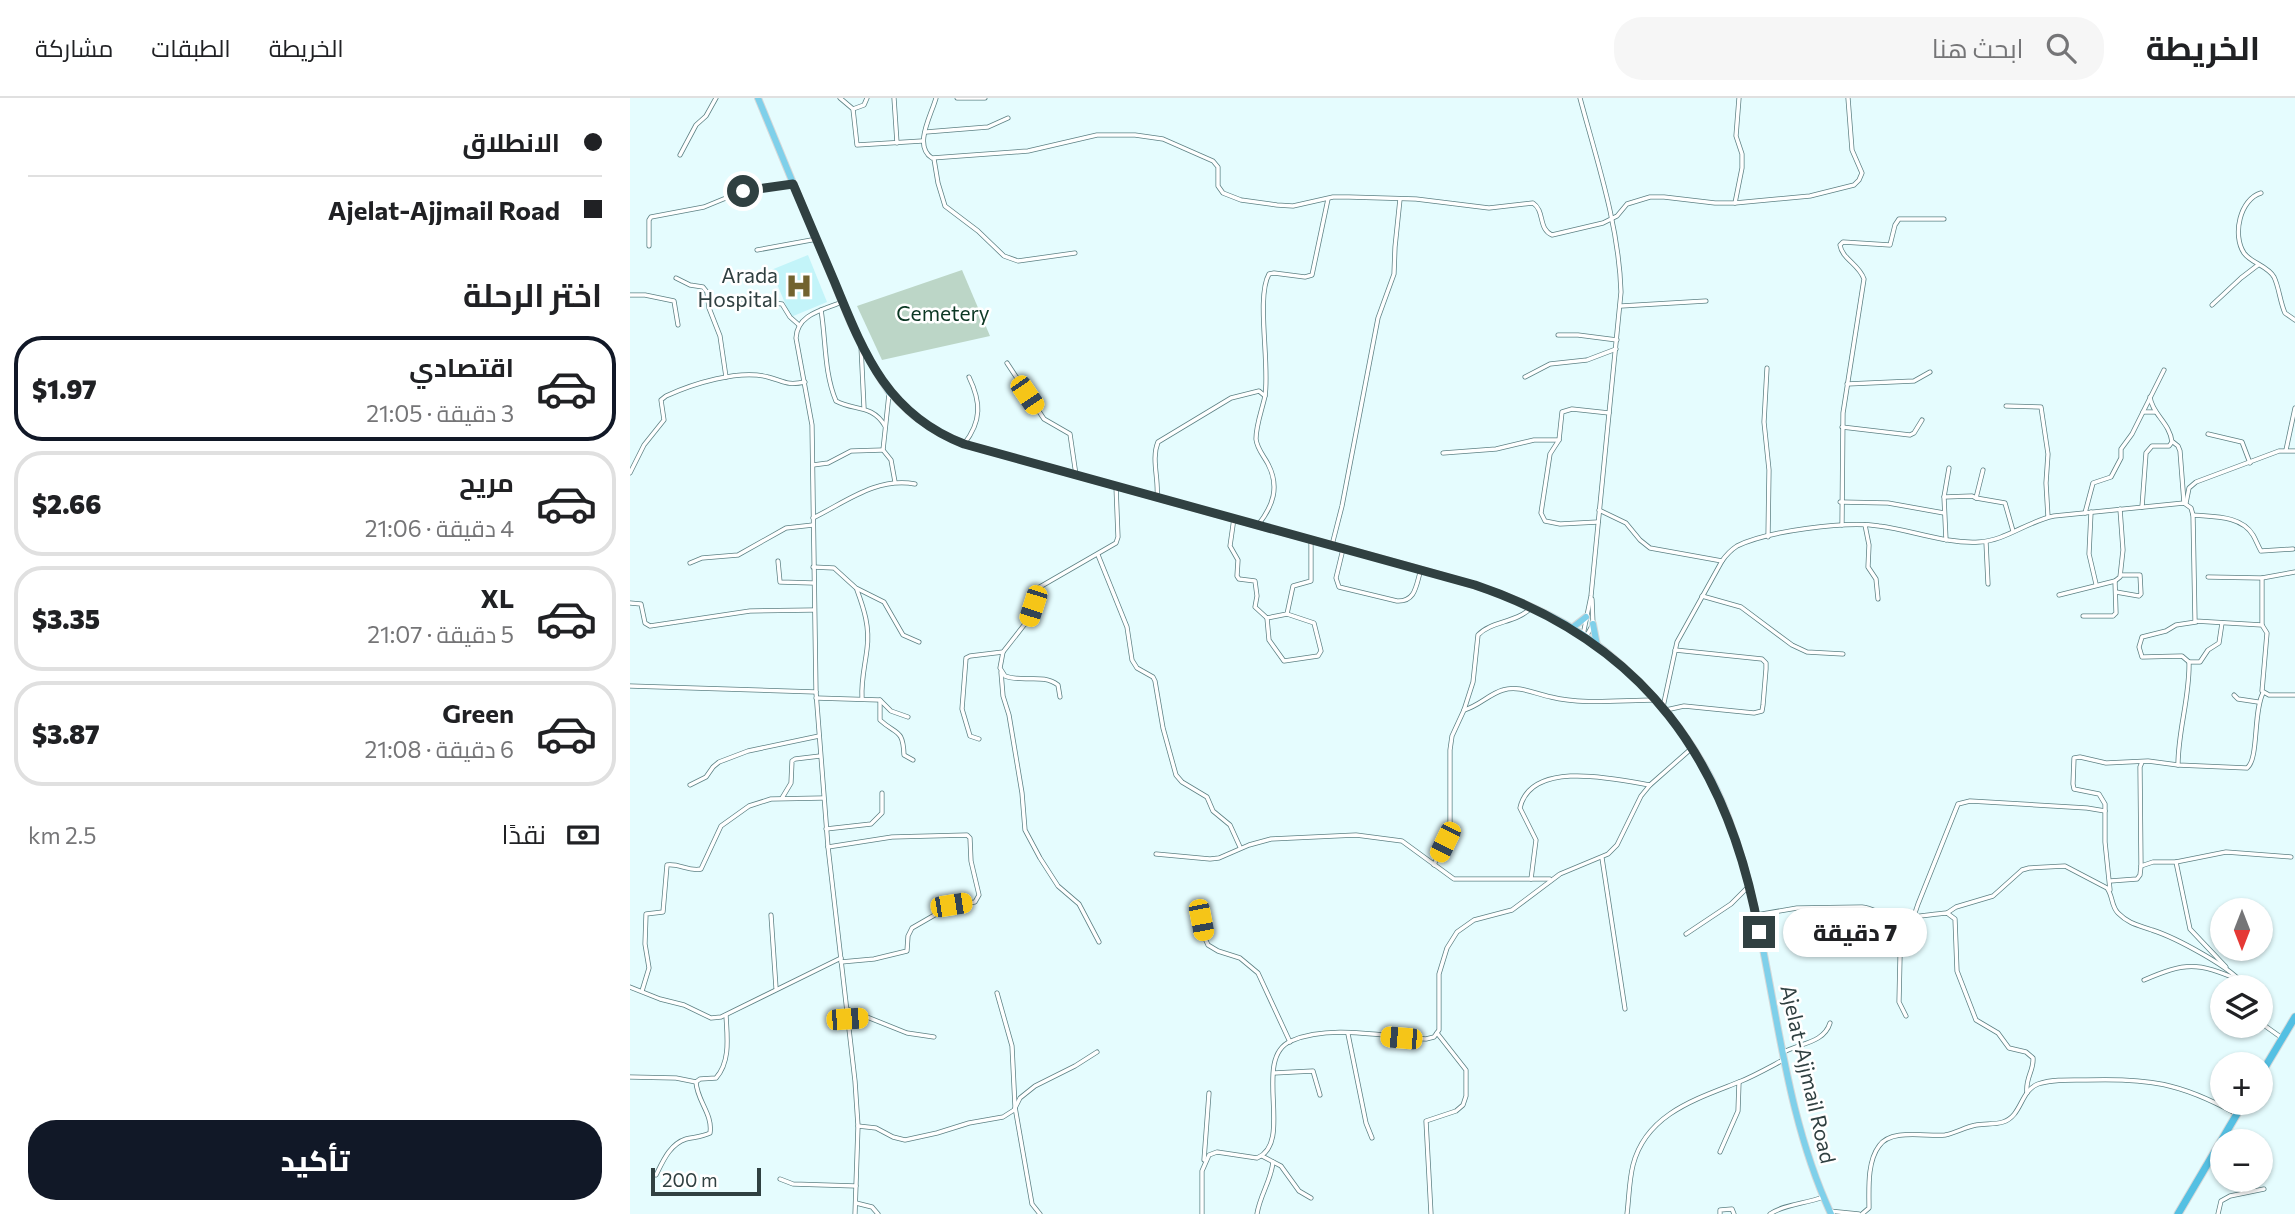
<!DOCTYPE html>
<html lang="ar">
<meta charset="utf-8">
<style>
body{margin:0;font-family:Commissioner,Cairo,sans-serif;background:#f6f6f6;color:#202124;direction:rtl;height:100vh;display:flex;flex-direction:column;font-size:26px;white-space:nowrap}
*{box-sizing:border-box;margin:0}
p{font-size:23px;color:#757577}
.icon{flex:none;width:38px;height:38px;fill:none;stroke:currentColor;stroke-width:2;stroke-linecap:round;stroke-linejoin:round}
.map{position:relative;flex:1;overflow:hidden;direction:ltr}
.panel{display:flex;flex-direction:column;background:#fff;width:630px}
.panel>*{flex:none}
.hud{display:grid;align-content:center;height:154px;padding:0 28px;background:#fff}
.needle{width:46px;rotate:180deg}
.fabs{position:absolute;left:1580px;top:800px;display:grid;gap:14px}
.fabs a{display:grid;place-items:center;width:63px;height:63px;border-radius:50%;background:#fff;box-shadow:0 2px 5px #0004;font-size:35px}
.scale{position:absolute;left:21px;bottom:18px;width:110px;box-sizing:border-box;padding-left:7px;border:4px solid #304041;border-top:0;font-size:19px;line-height:24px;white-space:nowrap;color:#304041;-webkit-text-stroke:5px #fff;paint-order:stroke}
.end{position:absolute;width:32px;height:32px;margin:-16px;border:9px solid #304041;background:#fff;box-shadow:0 0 0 4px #fff}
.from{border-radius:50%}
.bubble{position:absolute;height:49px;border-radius:24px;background:#fff;box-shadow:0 2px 5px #0004;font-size:23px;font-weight:800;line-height:49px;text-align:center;direction:rtl}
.car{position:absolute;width:21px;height:42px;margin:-21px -10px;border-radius:9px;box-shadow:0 0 5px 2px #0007;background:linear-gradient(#f5c518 24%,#345 0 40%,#f5c518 0 76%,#345 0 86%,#f5c518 0)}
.hud b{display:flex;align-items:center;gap:24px;height:66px;font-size:26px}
.hud b+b{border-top:2px solid #e0e0e0}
.hud i{width:18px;height:18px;background:#202124}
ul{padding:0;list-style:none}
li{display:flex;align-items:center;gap:21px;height:105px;margin:0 14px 10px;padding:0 14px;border:4px solid #e0e0e0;border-radius:28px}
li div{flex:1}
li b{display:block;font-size:26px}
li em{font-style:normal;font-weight:800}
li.active{border-color:#111827}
li>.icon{width:63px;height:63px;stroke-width:1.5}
h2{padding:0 28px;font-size:32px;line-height:84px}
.pay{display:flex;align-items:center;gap:18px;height:77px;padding:0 28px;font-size:26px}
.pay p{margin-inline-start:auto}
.action{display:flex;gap:14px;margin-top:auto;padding:14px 28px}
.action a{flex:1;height:80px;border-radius:28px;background:#111827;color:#fff;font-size:28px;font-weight:800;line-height:80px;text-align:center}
header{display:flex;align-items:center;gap:42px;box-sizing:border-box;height:98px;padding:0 35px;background:#fff;border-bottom:2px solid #e0e0e0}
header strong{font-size:33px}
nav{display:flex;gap:38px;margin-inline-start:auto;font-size:24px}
.search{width:490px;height:63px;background:#f6f6f6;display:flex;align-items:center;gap:18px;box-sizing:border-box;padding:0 24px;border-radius:28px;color:#757577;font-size:26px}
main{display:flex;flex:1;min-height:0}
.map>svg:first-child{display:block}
</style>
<header>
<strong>الخريطة</strong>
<div class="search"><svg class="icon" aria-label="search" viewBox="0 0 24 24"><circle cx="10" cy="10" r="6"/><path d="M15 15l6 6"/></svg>ابحث هنا</div>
<nav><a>الخريطة</a><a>الطبقات</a><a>مشاركة</a></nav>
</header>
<main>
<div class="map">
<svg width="1665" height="1116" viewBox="0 0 1665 1116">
<rect width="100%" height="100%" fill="#e5fcfe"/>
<polygon fill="#c3f4f9" points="178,157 197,204 161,219 141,172"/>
<polygon fill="#bcd6c7" points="332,172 360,238 252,262 227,208"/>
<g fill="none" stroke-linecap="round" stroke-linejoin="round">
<defs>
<g id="minor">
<polyline points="210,0 223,11 227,47 292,43"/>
<polyline points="264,0 267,45"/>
<path d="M 306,0 C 301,18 283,48 302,60 L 398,53 L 467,37 L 505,37 L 533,41 L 583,63 L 588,69 L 588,88 L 593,95 L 611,102 L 647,107 L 663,108 L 703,99 L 719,99 L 786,101 L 859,110 L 903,105 C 915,113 908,131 922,137 L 973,125 L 987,118 L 997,106 L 1020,99 L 1034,99 L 1085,105 L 1105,105 L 1180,98 L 1224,87 L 1229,82 L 1232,75 L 1222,52 L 1218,0"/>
<polyline points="327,0 355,0"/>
<path d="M 950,0 C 967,63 989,128 991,194 L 961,498 L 953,537"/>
<polyline points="223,11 234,7 237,0"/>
<polyline points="296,34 358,29 378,20"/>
<polyline points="50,57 66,27 76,18 86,0"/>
<polyline points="304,61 308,85 315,108 348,133 374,158 388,163 445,155"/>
<path d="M 1631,95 C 1610,101 1602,137 1614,155 C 1621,165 1638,168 1644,179 C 1649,189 1650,204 1655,215 L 1665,222"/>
<polyline points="1105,105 1112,70 1112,56 1106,38 1109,0"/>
<polyline points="19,148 19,122 21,119 74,109 113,93 163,86"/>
<polyline points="127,152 187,141"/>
<polyline points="46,180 60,187 73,189 77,194 79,210 90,238 96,279"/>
<polyline points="0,197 15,197 44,203 48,227"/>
<polyline points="104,200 152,206 160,219 169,227"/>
<path d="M 212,204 C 193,212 167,216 166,240 L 182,327 L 186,594 L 198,749 L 225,983 L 228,1028 L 225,1116"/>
<polyline points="1582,207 1611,180 1628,167"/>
<polyline points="991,208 1076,203"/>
<path d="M 191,212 C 196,242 194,275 206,303 C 224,313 242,306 255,328"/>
<polyline points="928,237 948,237 987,242"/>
<polyline points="231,248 234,310"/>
<polyline points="377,265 414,321 440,336 446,377"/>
<polyline points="1137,270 1134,324 1139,372 1138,439"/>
<polyline points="895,279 920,266 957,262 986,251"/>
<polyline points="1217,286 1284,283 1300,274"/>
<polyline points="259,296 253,352 261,362 265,384"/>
<path d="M 635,298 C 640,266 626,199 639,176 L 644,175 L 675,179 L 682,177 L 698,101"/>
<polyline points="1376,308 1411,309 1418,356 1416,385 1418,419"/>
<polyline points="1513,314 1526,314"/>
<polyline points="1212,329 1280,337 1284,335 1292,322"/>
<polyline points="1578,336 1612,344 1620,365"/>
<polyline points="1543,344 1548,348 1550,353 1554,405"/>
<path d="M 334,346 C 352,323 351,304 339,279"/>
<polyline points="1656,352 1665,310"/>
<polyline points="813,355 866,351 904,342 929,342"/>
<polyline points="183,367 198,365 221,353 253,352"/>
<path d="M 0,375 L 14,347 L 34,322 L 31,302 L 36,298 C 62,286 109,271 138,279 C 154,283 156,288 175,284"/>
<path d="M 527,399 C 529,381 521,361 528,344 L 601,300 L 629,293 L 635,298 C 632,312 626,327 626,341 C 627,351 634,358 638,366 C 650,389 643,408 628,427"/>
<polyline points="1314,399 1342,398 1346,400 1353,372"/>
<polyline points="1346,400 1375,405 1383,433"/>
<polyline points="1210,404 1258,405 1314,415"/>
<polyline points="1556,405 1559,390 1566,384 1649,353 1665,353"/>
<path d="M 1512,409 L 1516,355 L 1522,348 L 1539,348 L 1542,344 C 1540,325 1522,316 1520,299"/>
<polyline points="969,412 996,425 1010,442 1020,450 1092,463"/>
<polyline points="1461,414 1459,456 1466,486"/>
<polyline points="1455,415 1463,385 1481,379 1491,360 1491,351 1502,336 1534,272"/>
<path d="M 1563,417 C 1583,419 1611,417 1623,437 C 1626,442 1628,448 1631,453 L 1663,451"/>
<path d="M 183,420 C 216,404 246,379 285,386"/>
<polyline points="604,420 600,448 608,462 607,478 609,481 625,483 627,498 625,509 637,520 657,516 663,488 681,483 681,442"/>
<polyline points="968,424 930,426 915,423 911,415 920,356 929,342 932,314 942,311 979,315"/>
<path d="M 1212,427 L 1213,315 L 1234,181 C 1229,166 1212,161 1210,147 L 1213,144 L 1260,147 L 1265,127 L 1269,121 L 1314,121"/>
<polyline points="1235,427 1239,447 1238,469 1246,481 1248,501"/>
<polyline points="1316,442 1314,399 1319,370"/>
<polyline points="1356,444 1358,486"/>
<polyline points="702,447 712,408 748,220 764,176 765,149 770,101"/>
<path d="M 713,451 L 706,480 L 709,489 L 767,503 C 786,504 786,487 791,471"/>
<polyline points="468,457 497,529 502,562 507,570 523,579 525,583 533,630 546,677 552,684 577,699 583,713 600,727 610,749"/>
<polyline points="148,463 150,484 183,485"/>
<polyline points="60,465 72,460 108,457 156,430 183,427"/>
<polyline points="183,469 204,470 226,490 254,504 273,537 289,544"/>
<polyline points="1578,479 1632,480 1665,474"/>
<polyline points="1632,480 1632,526"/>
<path d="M 227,492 C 234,511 240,529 237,551 C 235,568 231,582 232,600"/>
<polyline points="1486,494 1509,498 1511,496 1510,477 1491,477"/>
<polyline points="1429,497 1485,483 1490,479 1493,452 1490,411"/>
<polyline points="1072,498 1111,509 1162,547 1177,554 1213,556"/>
<polyline points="0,505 11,506 15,525 20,528 120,513 184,512"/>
<polyline points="1453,518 1483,518 1486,515 1485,483"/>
<polyline points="637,520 639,542 654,563 688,558 691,553 684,525 657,516"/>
<polyline points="1566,524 1546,527 1536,533 1512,539 1509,549 1512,559 1552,558 1559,564 1570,564 1578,552 1589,545 1592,525"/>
<polyline points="956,539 963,526 962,501"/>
<path d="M 373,554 L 370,570 L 375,578 C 393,585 413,575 428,587 L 430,599"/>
<polyline points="371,574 373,598 379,617 392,695 395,732 410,760 428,788 449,806 469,844"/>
<polyline points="0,588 186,594"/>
<polyline points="1604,597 1608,601 1628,604"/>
<polyline points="186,600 250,602 261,613 278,619"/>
<path d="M 250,602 L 250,622 C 266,637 273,630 274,657 L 283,662"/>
<path d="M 1033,609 L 1047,544 L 1092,463 C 1096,457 1101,452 1107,448 C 1137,433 1215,423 1249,428 C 1282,432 1315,446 1349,444 C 1375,443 1398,423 1424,418 L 1554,405 L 1561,410 L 1563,417 L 1565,523 L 1632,527 L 1637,535 L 1632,593 L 1639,597 L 1665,597"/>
<path d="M 834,612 C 849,608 859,596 873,592 C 889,587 905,596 921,599 C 952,607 993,602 1025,602"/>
<polyline points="1036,612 1054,608 1124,615 1132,613 1133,607 1136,571 1136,565 1132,561 1045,552"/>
<polyline points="349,641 340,638 332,611 336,560 340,558 373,554 398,522 408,490 486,445 488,439 486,388"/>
<path d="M 1548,667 C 1548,632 1560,599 1559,564"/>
<polyline points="60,687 76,679 83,669 89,664 118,653 189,638"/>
<polyline points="152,700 161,685 162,663 165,661 190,658"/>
<polyline points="196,731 241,726 252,715 252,695"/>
<polyline points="198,749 262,739 337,737 340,740 341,763 349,797 345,804 322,807 282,830 278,838 277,853 244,861 211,864"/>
<polyline points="526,756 580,761 589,760 619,747 641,741 726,737 772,743 824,781 920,781"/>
<polyline points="972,760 995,911"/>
<polyline points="1546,764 1560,831 1596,869"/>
<path d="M 804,767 L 820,728 L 820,652 L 822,638 L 834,612 L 843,584 L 848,537 C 861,523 886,525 901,510"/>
<polyline points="1511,768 1510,669 1512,664"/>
<path d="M 901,781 L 906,742 L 890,710 C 901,661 986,681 1020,687"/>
<polyline points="1480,783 1507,781 1510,777 1511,768 1523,764 1546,764 1596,754 1661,759"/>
<path d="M 1480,792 L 1475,744 L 1475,706 L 1469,696 L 1444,691 L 1443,686 L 1444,660 L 1450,659 L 1476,665 L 1518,663 L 1548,667 L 1617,670 C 1629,661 1623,614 1633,595"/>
<polyline points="569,810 574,838 578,847 588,853 610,860 628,875 660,944"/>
<path d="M 1317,815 L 1326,809 L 1363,798 L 1392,772 L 1399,770 L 1435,768 L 1477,790 C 1483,798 1481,808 1488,815 C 1499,826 1508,827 1522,832 C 1544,839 1604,870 1615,889"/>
<polyline points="141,817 146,890"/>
<path d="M 1126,817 L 1167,810 L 1232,809 C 1243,810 1249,816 1259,818 C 1277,822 1299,816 1317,815 L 1325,821 L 1327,873 L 1346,922 L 1368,935 L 1379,950 L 1396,954 L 1403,960 C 1404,973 1395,980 1397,995"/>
<polyline points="1056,836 1101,806 1118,789"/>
<path d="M 1514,882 C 1556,864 1567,864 1609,882"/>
<polyline points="0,889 30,901 54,907 81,920 91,919 211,860"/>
<path d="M 12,893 L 19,870 L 15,846 L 16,816 L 33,814 L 37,767 C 49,765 59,774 71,771 L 91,728 L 119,708 L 141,701 L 193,700"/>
<polyline points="367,895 382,948 385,1009 402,1106 410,1116"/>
<polyline points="217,911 277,935 304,939"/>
<polyline points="1276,918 1269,904 1270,859 1288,806 1328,706 1340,703 1457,710 1475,713"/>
<polyline points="217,921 236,920"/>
<polyline points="1631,925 1652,940"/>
<polyline points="718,936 736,1025 742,1040"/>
<path d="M 1154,954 C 1170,945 1194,945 1200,925"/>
<polyline points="644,975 683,973 690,997"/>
<polyline points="0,979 46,980 66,984"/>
<polyline points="228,1028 246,1030 263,1039 275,1042 307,1035 339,1025 373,1019 384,1012 390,1000 405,988 445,968 467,954"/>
<polyline points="1090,1054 1108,1013 1109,984"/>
<polyline points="632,1058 651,1068 669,1093 681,1100"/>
<polyline points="574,1062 579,995"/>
<path d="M 26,1077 C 33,1063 40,1046 56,1041 C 64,1039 72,1039 80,1035 C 83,1016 67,1003 66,984 L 70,981 L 86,980 C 101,963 97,938 96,917"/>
<polyline points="150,1081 163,1086 226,1088"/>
<polyline points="226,1105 242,1109 248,1116"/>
<polyline points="1199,1113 1229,1116"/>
<path d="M 572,1116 L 572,1073 L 579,1057 L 587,1054 L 627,1060 C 665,1045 621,960 661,943 C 701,926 754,939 796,941 L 804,939 L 809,932 L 809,876 L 817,850 L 827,834 L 844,822 L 882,812 L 930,776 L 978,756 L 987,747 L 1011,698 L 1020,687 L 1062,650"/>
<path d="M 627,1116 C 630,1097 641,1083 643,1064"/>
<polyline points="801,1116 796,1023 826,1013 833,1007 836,998 836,972 807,935"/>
<path d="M 997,1116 C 999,1100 999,1083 1003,1067 C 1016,1016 1066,1001 1109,984 C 1124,978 1138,970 1153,962"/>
<polyline points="1090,1116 1090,1112 1102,1111 1104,1116"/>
<path d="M 1140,1116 C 1155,1106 1175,1106 1193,1099"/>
<path d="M 1232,1116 L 1239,1110 C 1239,1091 1237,1064 1249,1048 C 1261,1030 1297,1039 1315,1037 C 1326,1035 1335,1029 1346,1027 C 1355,1025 1364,1027 1373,1024 C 1392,1018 1390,993 1408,986 C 1423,981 1441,982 1456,982 C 1519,980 1550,985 1605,1015"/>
<polyline points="1588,1116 1591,1103 1600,1098 1634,1091"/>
</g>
<g id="primary">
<path d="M 128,0 L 221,226 L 248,277 L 259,294 L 284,318 L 308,334 L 334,346 C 439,375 543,404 648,433 C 690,444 732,455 774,467 C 833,483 892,499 944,531 C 972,548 996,570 1019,594 C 1053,630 1081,673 1098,719 C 1146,848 1143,991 1201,1116"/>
<polyline points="963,526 967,547"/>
<polyline points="942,530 956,519"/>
</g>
<g id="trunk">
<polyline points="1631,976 1665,919"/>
<polyline points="1548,1116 1614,1004"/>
</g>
</defs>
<use href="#minor" stroke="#5d8184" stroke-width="5"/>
<use href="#primary" stroke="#d6d9d9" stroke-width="8"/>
<use href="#trunk" stroke="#d6d9d9" stroke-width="9"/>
<use href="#minor" stroke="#fff" stroke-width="3.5"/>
<use href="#primary" stroke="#7fd0ea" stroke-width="6"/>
<use href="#trunk" stroke="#54c0e3" stroke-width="7"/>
</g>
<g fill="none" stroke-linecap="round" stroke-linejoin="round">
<path stroke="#304041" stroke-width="9" d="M 113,93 L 163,86 C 177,119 191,152 205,185 C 234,256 257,316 334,346 L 845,487 C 1014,544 1098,662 1129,834"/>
</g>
<defs>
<symbol id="hospital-bare" viewBox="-9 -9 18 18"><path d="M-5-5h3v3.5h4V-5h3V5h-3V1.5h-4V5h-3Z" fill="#726330" stroke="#fff" stroke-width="2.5" paint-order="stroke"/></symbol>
</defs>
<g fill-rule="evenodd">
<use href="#hospital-bare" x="150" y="169" width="38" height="38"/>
</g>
<g text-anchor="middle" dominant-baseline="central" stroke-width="5" stroke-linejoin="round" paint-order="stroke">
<g font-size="21" fill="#304041" stroke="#fff" text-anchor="end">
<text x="148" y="176">Arada<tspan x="148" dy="24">Hospital</tspan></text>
</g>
<g font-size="21" fill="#0c3824" stroke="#fff">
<text x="313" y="214">Cemetery</text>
</g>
<g font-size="21" fill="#304041" stroke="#fff">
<text transform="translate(1179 976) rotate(77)">Ajelat-Ajjmail Road</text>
</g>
</g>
</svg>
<div class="fabs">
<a><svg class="needle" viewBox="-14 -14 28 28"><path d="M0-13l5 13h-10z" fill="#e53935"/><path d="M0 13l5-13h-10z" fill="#757577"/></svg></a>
<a><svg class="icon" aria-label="layers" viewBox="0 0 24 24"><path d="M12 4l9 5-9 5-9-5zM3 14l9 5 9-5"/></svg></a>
<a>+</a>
<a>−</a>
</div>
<div class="scale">200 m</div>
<i class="end from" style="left:113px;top:93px"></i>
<i class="end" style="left:1129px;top:834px"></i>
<div class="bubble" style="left:1153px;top:810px;width:144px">7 دقيقة</div>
<i class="car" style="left:397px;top:297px;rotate:146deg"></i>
<i class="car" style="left:403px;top:508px;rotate:198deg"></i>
<i class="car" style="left:815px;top:744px;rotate:206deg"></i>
<i class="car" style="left:321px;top:807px;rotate:81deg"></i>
<i class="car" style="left:571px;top:822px;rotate:169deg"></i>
<i class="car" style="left:217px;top:921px;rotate:86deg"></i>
<i class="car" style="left:771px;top:940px;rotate:275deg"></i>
</div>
<section class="panel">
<div class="hud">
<b><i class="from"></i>الانطلاق</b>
<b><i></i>Ajelat-Ajjmail Road</b>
</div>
<h2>اختر الرحلة</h2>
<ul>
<li class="active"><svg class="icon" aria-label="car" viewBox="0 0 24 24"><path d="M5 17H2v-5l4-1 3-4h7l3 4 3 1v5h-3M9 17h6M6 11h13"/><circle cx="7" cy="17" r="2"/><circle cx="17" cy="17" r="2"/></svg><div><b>اقتصادي</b><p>3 دقيقة · 21:05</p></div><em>$1.97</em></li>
<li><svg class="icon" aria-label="car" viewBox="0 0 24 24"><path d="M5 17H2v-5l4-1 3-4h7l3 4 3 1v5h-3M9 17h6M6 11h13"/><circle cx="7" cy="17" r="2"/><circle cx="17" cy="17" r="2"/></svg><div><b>مريح</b><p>4 دقيقة · 21:06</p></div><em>$2.66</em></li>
<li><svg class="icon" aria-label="car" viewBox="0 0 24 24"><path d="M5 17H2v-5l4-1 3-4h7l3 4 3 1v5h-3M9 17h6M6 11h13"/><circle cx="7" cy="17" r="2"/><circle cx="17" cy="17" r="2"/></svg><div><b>XL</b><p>5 دقيقة · 21:07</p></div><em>$3.35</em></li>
<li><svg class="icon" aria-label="car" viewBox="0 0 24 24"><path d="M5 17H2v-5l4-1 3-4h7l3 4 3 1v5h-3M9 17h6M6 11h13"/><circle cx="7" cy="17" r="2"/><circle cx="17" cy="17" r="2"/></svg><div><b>Green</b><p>6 دقيقة · 21:08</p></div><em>$3.87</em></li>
</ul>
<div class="pay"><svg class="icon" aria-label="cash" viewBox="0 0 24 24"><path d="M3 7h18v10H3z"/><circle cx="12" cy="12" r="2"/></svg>نقدًا<p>2.5 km</p></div>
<div class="action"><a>تأكيد</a></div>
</section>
</main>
